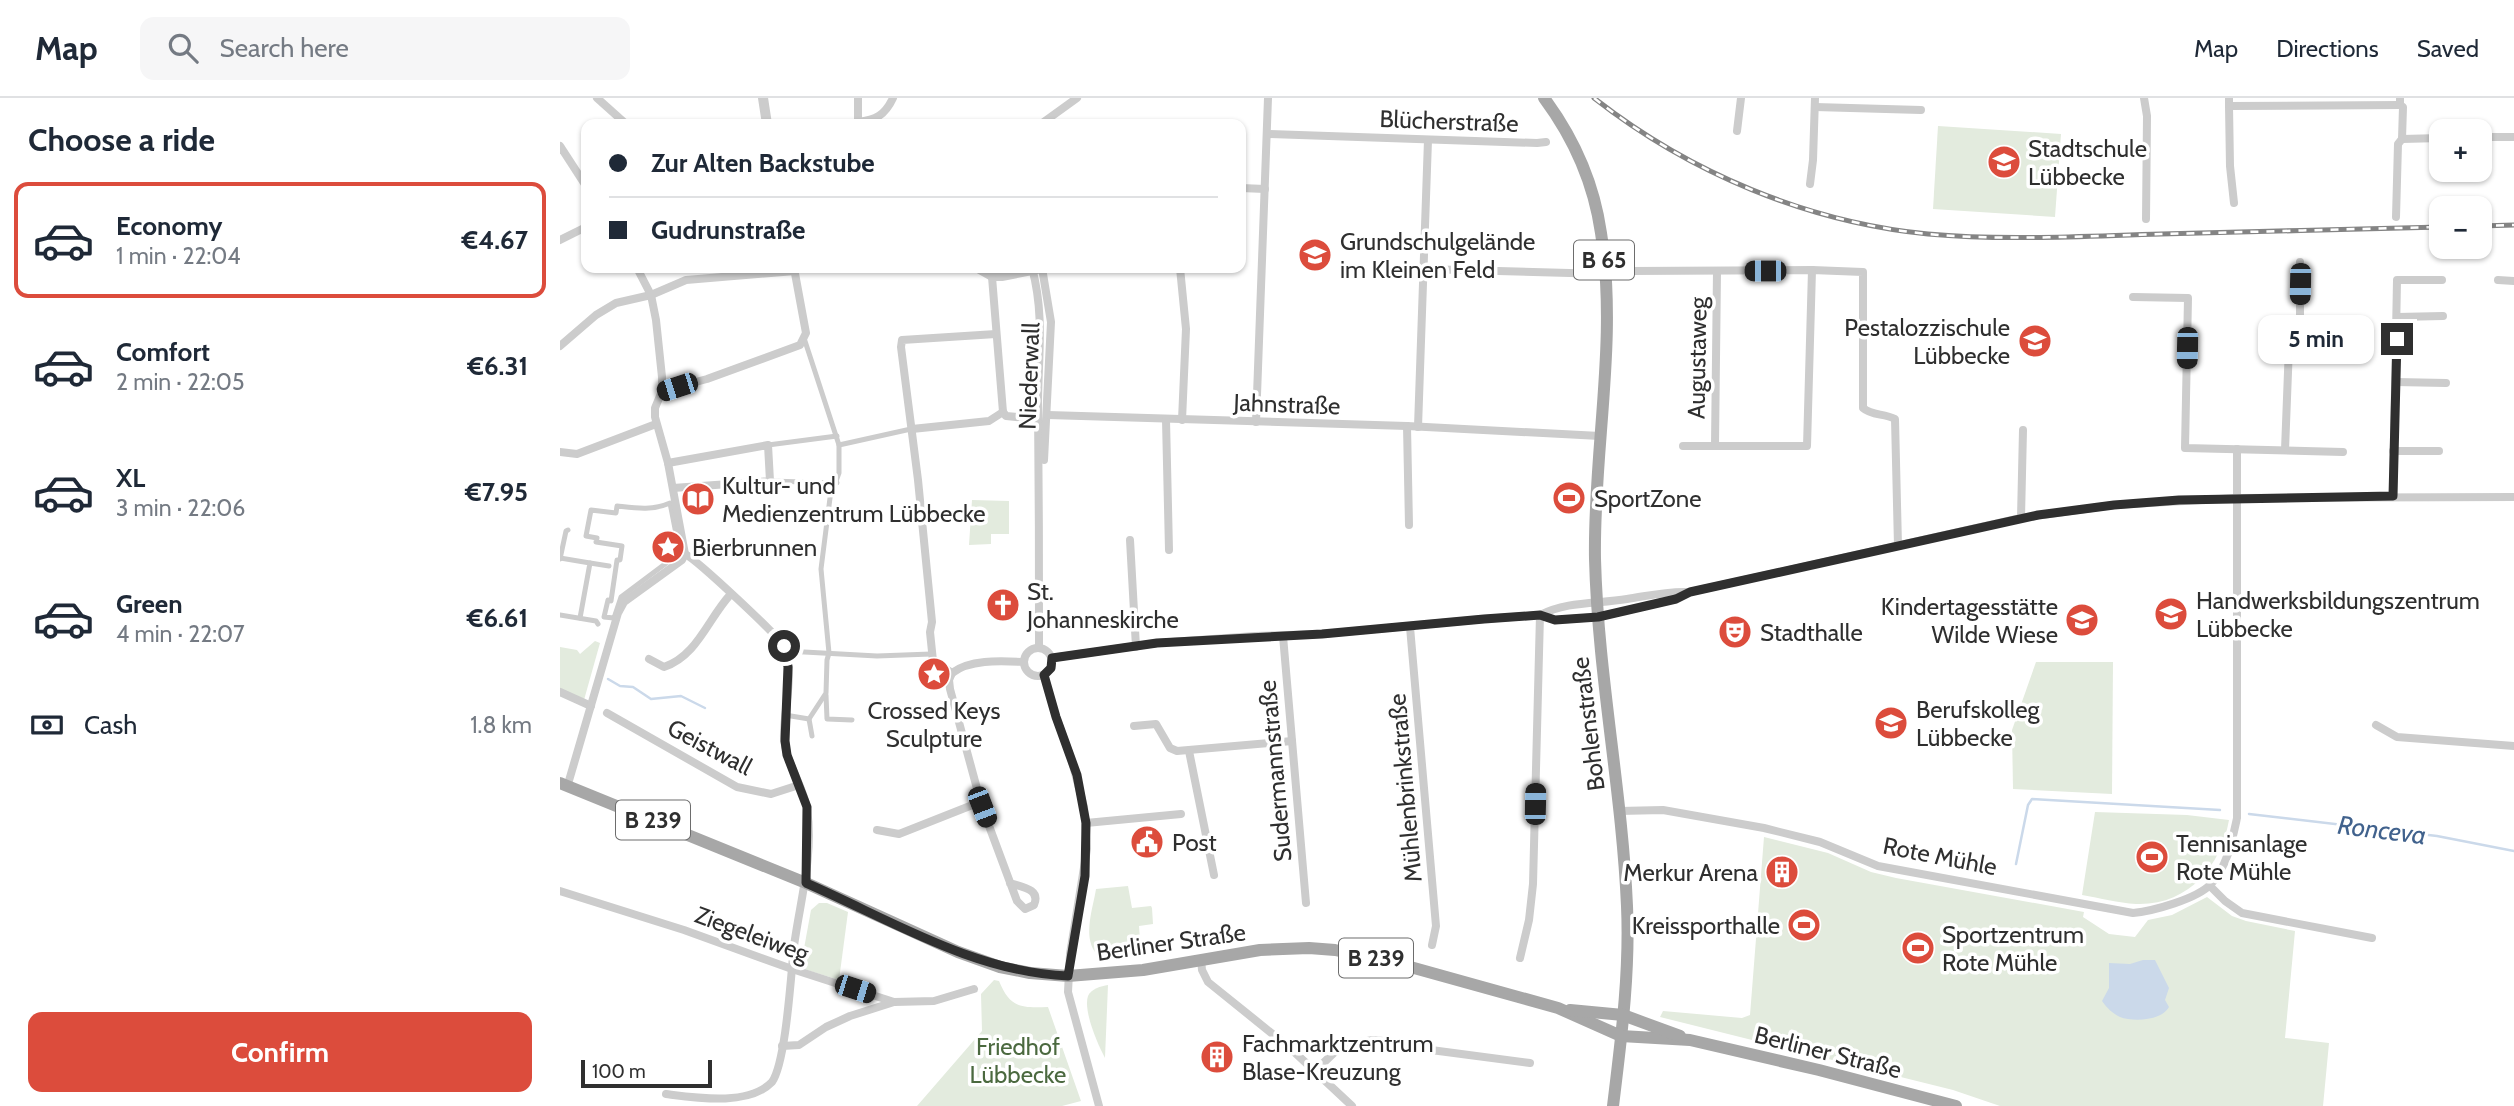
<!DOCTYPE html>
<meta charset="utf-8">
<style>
body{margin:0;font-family:Cabin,sans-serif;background:#f6f6f7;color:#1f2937;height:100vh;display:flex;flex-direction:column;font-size:26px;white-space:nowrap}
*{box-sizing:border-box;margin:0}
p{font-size:23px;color:#747a83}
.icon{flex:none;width:38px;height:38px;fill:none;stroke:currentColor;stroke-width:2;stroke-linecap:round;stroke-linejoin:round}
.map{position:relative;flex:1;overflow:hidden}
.side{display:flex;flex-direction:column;background:#fff;width:560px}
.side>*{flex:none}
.hud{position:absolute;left:21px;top:21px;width:665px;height:154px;border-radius:14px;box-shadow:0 2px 5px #0004;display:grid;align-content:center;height:154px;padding:0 28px;background:#fff}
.controls{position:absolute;left:1869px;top:21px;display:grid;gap:14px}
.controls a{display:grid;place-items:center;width:63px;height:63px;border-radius:14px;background:#fff;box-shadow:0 2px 5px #0004;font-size:35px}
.scale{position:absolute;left:21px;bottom:18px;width:131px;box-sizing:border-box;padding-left:7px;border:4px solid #2f2f2f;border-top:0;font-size:19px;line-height:24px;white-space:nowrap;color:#2f2f2f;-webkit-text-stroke:5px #fff;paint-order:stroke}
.end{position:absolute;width:32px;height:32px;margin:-16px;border:9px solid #2f2f2f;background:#fff;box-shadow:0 0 0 4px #fff}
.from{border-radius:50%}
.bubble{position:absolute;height:49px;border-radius:14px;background:#fff;box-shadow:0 2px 5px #0004;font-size:23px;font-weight:700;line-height:49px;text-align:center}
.car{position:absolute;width:21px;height:42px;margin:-21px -10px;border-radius:9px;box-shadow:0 0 5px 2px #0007;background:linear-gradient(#222 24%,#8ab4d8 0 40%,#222 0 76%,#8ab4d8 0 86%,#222 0)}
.hud b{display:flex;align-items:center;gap:24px;height:66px;font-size:26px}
.hud b+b{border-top:2px solid #e0e1e3}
.hud i{width:18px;height:18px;background:#1f2937}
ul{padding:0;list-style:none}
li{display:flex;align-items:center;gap:21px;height:116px;margin:0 14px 10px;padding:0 14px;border:4px solid transparent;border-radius:14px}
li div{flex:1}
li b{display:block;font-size:26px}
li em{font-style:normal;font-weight:700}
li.current{border-color:#dc4c3c}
li>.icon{width:63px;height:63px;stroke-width:1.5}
h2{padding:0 28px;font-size:32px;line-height:84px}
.pay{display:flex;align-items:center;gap:18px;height:77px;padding:0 28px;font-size:26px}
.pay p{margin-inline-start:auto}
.button{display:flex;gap:14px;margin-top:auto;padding:14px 28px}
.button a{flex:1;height:80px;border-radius:14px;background:#dc4c3c;color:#fff;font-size:28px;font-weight:700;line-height:80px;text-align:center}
header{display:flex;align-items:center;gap:42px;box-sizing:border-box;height:98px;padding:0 35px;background:#fff;border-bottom:2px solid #e0e1e3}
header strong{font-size:33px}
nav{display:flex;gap:38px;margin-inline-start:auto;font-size:24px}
.search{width:490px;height:63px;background:#f6f6f7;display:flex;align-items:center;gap:18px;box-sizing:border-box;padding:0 24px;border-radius:14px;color:#747a83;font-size:26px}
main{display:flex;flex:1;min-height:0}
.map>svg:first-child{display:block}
</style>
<header>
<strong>Map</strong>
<div class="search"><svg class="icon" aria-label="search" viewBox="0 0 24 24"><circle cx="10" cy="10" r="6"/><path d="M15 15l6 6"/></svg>Search here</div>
<nav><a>Map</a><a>Directions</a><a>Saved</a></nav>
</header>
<main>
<section class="side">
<h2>Choose a ride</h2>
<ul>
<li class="current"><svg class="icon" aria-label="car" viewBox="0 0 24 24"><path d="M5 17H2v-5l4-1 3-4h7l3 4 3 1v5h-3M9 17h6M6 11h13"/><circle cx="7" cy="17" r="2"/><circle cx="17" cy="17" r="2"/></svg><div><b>Economy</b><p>1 min · 22:04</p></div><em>€4.67</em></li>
<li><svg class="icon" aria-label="car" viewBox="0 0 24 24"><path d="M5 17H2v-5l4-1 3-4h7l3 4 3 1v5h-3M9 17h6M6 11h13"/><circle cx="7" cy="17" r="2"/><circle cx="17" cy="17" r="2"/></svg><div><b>Comfort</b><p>2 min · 22:05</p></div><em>€6.31</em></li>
<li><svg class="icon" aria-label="car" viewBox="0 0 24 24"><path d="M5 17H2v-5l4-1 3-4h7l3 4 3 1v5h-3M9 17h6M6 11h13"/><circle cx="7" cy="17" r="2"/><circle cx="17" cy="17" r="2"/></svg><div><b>XL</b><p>3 min · 22:06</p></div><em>€7.95</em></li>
<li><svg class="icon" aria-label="car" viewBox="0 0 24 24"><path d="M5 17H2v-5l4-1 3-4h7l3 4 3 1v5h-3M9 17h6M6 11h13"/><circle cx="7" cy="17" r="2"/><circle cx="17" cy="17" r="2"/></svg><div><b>Green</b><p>4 min · 22:07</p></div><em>€6.61</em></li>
</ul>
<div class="pay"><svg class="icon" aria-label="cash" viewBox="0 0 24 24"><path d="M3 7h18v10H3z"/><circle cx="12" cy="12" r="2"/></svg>Cash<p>1.8 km</p></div>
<div class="button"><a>Confirm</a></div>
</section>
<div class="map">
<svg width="1954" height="1008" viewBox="0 0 1954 1008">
<rect width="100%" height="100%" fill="#fff"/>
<g fill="#e3ebde">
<polygon points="1378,28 1501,36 1495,119 1373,111"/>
<polygon points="412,402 449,403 449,436 431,436 431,446 409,447"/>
<polygon points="35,543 40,545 24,602 0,591 0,549 17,552 20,556"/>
<polygon points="1476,564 1553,564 1552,696 1453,691 1452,632"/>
<path d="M 1535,714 L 1627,717 L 1669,722 C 1661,768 1628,808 1576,806 C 1558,805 1540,800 1522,797 Z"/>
<polygon points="1204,739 1268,755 1311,774 1336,780 1524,814 1523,819 1549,836 1575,839 1588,822 1612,817 1647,799 1672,818 1686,823 1735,833 1725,940 1769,945 1763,1008 1440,1008 1393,992 1100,919 1103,913 1182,920 1190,917"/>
<path d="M 568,788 L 572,810 L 591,808 L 592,810 L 593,826 L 579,828 L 581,855 L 548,856 L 535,854 C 523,837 533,810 536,791 Z"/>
<polygon points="259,805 267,805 288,814 279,882 244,871 241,867 251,812"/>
<path d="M 434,882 L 439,883 C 450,910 461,910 488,909 L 521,1003 L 502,1008 L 357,1008 L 422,933 L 421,896 Z"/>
<path d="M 548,887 L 545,960 C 538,947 523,913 528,898 C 531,891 541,888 548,887 Z"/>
</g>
<path fill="#cbd9ea" d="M 1583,862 L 1595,862 L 1609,890 L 1605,902 L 1609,909 C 1601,923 1573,924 1560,919 C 1552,915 1547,910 1542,903 L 1549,890 L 1549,865 L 1570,866 Z"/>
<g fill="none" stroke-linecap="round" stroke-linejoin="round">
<g stroke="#cbd9ea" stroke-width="2.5">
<polyline points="48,581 60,588 73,589 91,601 121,598 145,610"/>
<polyline points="1689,716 1877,738 1954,753"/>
<polyline points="1456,766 1468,707 1472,701 1660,712"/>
</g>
<g stroke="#ccc" stroke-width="5">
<polyline points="208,347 277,338"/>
<polyline points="279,347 351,331"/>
<polyline points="210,383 277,385"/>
<path d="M 110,405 L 119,451 L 117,457 L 61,499 L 54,520 L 44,519 L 48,502 L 51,503 L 57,462 L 60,462 L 62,448 L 36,444 L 37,440 L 26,438 L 31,412 L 56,415 L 57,408 C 75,410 92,413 110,405 Z"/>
<polyline points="0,460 30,465 20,520"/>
<polyline points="0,461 6,433 8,432"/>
<polyline points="30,465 49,468"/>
<polyline points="0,517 36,523 38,526"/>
<polyline points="226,553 317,558 371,556"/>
<polyline points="266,597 267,621 292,622"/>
<polyline points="225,617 249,621 266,595 267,562 269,555 261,471 270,400 279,375 279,347 244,240"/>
<polyline points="249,621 252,638"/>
</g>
<g stroke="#ccc" stroke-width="8">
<polyline points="37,0 66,26"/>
<polyline points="1584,0 1587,18 1586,121"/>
<polyline points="1669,0 1669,8 1840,7"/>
<polyline points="1669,8 1670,68 1674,105"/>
<polyline points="1255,9 1361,12"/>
<path d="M 298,24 C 316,22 325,17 333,0"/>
<polyline points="298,26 298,0"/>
<polyline points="481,26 517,0"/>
<polyline points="1177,33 1181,0"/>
<polyline points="707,36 977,45 986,44"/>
<polyline points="1920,39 1954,39"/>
<polyline points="1842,41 1881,40"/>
<polyline points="0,48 26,88"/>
<polyline points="1250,86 1253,62 1255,0"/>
<polyline points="681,90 705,91"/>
<polyline points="1836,119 1838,46 1842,41 1843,9 1840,7 1840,0"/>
<polyline points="0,142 26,129"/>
<polyline points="416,170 432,179 442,179 477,172"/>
<path d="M 472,170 C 485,217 478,261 478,308 C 479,389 479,469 479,550"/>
<polyline points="482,170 491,224 484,362"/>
<polyline points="620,170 626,231 622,322"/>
<path d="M 863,171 L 1046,176 L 1070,173 L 1252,172 L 1303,174 L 1303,310 C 1312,318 1324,315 1335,321 L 1338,448"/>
<polyline points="432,179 443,314"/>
<polyline points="1938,182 1954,183"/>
<polyline points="1573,199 1628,200 1625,350 1783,354"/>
<polyline points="1837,219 1883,218"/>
<polyline points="0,248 36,217 56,205 91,197 126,182 235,173"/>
<polyline points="1836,284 1886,285"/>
<polyline points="102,293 147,281 240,247 246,235 234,170"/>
<polyline points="443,314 446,318 467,320 478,324"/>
<polyline points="488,317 847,328 1040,338"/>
<polyline points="606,322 609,452"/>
<polyline points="696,324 708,0"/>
<polyline points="847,328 849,427"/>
<polyline points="858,329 868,42"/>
<polyline points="352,331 429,323 443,314"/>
<polyline points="1155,347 1157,173"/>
<polyline points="1123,348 1247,348 1252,172"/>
<polyline points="1725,352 1729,248 1740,229 1740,164"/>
<polyline points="1833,353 1879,353"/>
<polyline points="0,354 17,356 96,326"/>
<polyline points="108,365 208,347 210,383 113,390"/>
<polyline points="1833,399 1837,182 1882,182"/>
<polyline points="1461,420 1463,332"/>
<polyline points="570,442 576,549"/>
<path d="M 980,517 C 1007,503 1037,506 1067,501 C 1087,498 1107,493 1128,494"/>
<polyline points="850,529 876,828 872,847"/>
<polyline points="723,538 746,805"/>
<circle cx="478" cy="564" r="14"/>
<polyline points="492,560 597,545 695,538 762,536 924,521 980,517 995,522 1038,519 1116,501 1130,494 1461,420 1554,407 1677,400 1954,399"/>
<path d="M 89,561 L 104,569 C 137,558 148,521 170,497"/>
<polyline points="392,575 373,563 370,534 372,524 358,382 341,249 342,242 436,236"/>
<path d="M 392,575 L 389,582 L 390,591 L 422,709 L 457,803 L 465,811 L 474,807 C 481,791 462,789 450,785"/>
<path d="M 392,575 C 410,561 441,563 464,564"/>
<polyline points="484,577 496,619 511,660 524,709 527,751 510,856 508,894 539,1008"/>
<polyline points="0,594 31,608"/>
<polyline points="47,615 177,689 211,696 239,687"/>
<polyline points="1816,627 1837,639 1954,648"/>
<polyline points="574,628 596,626 610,650 617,653 732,643"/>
<polyline points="629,653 654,777"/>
<polyline points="8,686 58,515 64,504 122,462 125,456 108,365 95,319 95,310 102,293 102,279 96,222 91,197 77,170"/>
<path d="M 1059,713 L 1103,712 L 1204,730 L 1260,744 L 1318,768 L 1573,815 C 1593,813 1637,801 1651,786 C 1667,769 1672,743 1677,720 L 1677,351"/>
<polyline points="526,725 621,716"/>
<polyline points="317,732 339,736 420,704"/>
<polyline points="1650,788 1665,803 1682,815 1812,840"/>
<polyline points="0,793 124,832 232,871 334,904 374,903 414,891"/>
<polyline points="960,860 969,822 973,786 980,517"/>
<polyline points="641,861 642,872 648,884 730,950 792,1008"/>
<polyline points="222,948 239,947 266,929 290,918 334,904"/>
<polyline points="755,973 782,947 813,942 843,945 871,952 970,965"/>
<path d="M 106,996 C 138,1000 189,1008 212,984 C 226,964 231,876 234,848 C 240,803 254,757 247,711 C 243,686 226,666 224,640 C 223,614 235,575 225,550 C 222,541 137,462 125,456"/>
</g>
<polyline stroke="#ccc" stroke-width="10" points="203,0 207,26"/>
<g stroke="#a7a7a7" stroke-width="12">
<path d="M 984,0 C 1013,39 1034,86 1041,135 C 1058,243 1033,353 1035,461 C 1038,578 1062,692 1067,808 C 1070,875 1061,942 1053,1008"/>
<polyline points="0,685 246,785 398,854 440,869 470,875 508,878 583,872 700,852 749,850 775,852 836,865 998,910 1061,938 1130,942 1259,972 1396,1008"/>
<polyline points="1010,912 1063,917 1120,938"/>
</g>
<defs>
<g id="rail">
<path d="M 1034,0 C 1130,75 1247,124 1368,136 C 1445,143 1524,138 1601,136 C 1694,134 1788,131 1881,129"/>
<polyline points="1920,128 1954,127"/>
</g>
</defs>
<use href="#rail" stroke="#848484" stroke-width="5"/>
<use href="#rail" stroke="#fff" stroke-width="2.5" stroke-dasharray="8" stroke-linecap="butt"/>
</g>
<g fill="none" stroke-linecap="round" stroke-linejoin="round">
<path stroke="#2f2f2f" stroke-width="9" d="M 224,548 L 228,569 L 225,643 L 227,657 L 247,709 L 246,785 C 331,822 414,874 508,878 L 525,778 L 526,725 L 517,677 L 496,619 L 484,577 L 491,570 L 492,560 L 597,545 L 762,536 L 924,521 L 980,517 L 995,522 L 1038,519 L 1116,501 L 1130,494 L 1478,417 L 1554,407 L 1619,402 L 1833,398 L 1837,241"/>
</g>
<defs>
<symbol id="school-disc" viewBox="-11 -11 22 22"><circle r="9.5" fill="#dc4c3c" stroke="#fff"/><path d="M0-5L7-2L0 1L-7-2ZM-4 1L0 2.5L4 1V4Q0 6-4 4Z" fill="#fff"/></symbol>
<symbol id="stadium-disc" viewBox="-11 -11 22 22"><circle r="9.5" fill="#dc4c3c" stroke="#fff"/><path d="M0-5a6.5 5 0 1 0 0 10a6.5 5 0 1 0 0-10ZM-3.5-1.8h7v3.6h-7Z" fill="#fff"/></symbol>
<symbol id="library-disc" viewBox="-11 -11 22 22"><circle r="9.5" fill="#dc4c3c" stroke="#fff"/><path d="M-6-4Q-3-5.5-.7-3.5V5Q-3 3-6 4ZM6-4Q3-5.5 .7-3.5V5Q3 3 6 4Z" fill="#fff"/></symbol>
<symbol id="sight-disc" viewBox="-11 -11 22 22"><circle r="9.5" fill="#dc4c3c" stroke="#fff"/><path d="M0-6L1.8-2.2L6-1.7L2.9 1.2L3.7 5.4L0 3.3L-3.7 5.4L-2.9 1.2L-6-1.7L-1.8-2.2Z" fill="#fff"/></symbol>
<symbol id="church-disc" viewBox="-11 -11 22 22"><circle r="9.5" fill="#dc4c3c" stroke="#fff"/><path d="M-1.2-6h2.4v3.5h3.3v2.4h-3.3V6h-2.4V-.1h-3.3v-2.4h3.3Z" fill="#fff"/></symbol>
<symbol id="theatre-disc" viewBox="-11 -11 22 22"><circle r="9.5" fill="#dc4c3c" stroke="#fff"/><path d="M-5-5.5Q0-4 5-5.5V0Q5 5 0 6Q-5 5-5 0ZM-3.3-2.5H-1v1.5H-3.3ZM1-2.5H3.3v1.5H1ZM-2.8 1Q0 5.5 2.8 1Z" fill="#fff"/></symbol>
<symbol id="civic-disc" viewBox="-11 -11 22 22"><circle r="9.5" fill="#dc4c3c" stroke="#fff"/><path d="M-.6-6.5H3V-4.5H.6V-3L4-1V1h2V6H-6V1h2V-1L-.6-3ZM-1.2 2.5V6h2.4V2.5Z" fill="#fff"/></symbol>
<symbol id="building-disc" viewBox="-11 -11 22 22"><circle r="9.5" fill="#dc4c3c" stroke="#fff"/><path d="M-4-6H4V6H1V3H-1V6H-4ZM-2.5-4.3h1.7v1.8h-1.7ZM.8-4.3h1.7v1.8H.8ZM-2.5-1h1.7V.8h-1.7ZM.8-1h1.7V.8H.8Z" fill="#fff"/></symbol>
</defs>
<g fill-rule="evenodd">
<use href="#school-disc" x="1425" y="45" width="38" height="38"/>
<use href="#school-disc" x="736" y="138" width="38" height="38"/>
<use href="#school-disc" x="1456" y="224" width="38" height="38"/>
<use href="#stadium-disc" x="990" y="381" width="38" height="38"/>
<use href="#library-disc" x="119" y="382" width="38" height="38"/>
<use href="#sight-disc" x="89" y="430" width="38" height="38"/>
<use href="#church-disc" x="424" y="488" width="38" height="38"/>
<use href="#school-disc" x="1592" y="497" width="38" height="38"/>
<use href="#school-disc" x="1503" y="503" width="38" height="38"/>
<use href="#theatre-disc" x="1156" y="515" width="38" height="38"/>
<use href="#sight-disc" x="355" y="557" width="38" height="38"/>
<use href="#school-disc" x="1312" y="606" width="38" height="38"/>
<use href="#civic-disc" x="568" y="725" width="38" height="38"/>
<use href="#stadium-disc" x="1573" y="740" width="38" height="38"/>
<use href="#building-disc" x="1203" y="755" width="38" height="38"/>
<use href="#stadium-disc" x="1225" y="808" width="38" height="38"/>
<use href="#stadium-disc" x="1339" y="831" width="38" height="38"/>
<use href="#building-disc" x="638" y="940" width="38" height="38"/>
</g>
<g text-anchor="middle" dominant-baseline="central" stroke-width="7" stroke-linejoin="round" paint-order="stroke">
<g fill="#fff" stroke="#6d6d6d" stroke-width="2">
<rect x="1014" y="142.5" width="60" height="39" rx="5"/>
<rect x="56" y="702.5" width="74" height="39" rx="5"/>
<rect x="779" y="840.5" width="74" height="39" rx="5"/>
</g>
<g font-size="23" font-weight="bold" fill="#2f2f2f">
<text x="1044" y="162">B 65</text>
<text x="93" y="722">B 239</text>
<text x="816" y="860">B 239</text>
</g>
<g font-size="24" fill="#2f2f2f" stroke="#fff">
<text transform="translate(889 23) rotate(2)">Blücherstraße</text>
<text transform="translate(1137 260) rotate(-89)">Augustaweg</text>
<text transform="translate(469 278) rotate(-88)">Niederwall</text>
<text transform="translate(727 306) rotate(2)">Jahnstraße</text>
<text transform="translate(1028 626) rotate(-97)">Bohlenstraße</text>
<text transform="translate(150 649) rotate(28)">Geistwall</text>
<text transform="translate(715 673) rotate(-95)">Sudermannstraße</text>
<text transform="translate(845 690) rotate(-95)">Mühlenbrinkstraße</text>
<text transform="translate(1380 758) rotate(11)">Rote Mühle</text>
<text transform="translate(192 836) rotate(20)">Ziegeleiweg</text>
<text transform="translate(611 844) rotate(-8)">Berliner Straße</text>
<text transform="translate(1268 954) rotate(14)">Berliner Straße</text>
</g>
<g font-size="24" fill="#2f2f2f" stroke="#fff" text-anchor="start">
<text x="1468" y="50">Stadtschule<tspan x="1468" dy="28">Lübbecke</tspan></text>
<text x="780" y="143">Grundschulgelände<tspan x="780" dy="28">im Kleinen Feld</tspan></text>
<text x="1450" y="229" text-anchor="end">Pestalozzischule<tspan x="1450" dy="28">Lübbecke</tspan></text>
<text x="162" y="387">Kultur- und<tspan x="162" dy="28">Medienzentrum Lübbecke</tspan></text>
<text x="1034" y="400">SportZone</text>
<text x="132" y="449">Bierbrunnen</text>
<text x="467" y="493">St.<tspan x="467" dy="28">Johanneskirche</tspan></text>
<text x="1636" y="502">Handwerksbildungszentrum<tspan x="1636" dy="28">Lübbecke</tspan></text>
<text x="1498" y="508" text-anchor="end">Kindertagesstätte<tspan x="1498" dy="28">Wilde Wiese</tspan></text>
<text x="1200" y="534">Stadthalle</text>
<text x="1356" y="611">Berufskolleg<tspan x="1356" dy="28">Lübbecke</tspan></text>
<text x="374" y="612" text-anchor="middle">Crossed Keys<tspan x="374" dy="28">Sculpture</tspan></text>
<text x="612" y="744">Post</text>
<text x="1616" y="745">Tennisanlage<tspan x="1616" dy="28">Rote Mühle</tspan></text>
<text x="1198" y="774" text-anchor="end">Merkur Arena</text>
<text x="1220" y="827" text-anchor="end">Kreissporthalle</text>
<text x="1382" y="836">Sportzentrum<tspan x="1382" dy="28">Rote Mühle</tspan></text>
<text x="682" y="945">Fachmarktzentrum<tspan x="682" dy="28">Blase-Kreuzung</tspan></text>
</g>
<g font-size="24" fill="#4b693f" stroke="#fff">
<text x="458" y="948">Friedhof<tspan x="458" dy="28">Lübbecke</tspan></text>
</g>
<g font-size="26" font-style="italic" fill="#41628d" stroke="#fff">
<text transform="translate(1822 732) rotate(7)">Ronceva</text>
</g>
</g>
</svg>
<div class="controls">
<a>+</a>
<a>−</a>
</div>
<div class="scale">100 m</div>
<i class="end from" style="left:224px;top:548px"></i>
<i class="end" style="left:1837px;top:241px"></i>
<div class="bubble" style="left:1698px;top:217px;width:116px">5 min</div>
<i class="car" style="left:1205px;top:173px;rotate:270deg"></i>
<i class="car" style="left:1740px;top:186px;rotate:181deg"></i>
<i class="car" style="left:1627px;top:250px;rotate:181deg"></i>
<i class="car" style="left:117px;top:289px;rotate:252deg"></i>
<i class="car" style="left:975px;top:706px;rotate:1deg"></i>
<i class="car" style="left:422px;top:709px;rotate:159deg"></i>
<i class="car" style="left:295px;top:891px;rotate:108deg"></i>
<div class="hud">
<b><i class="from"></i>Zur Alten Backstube</b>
<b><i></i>Gudrunstraße</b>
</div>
</div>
</main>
